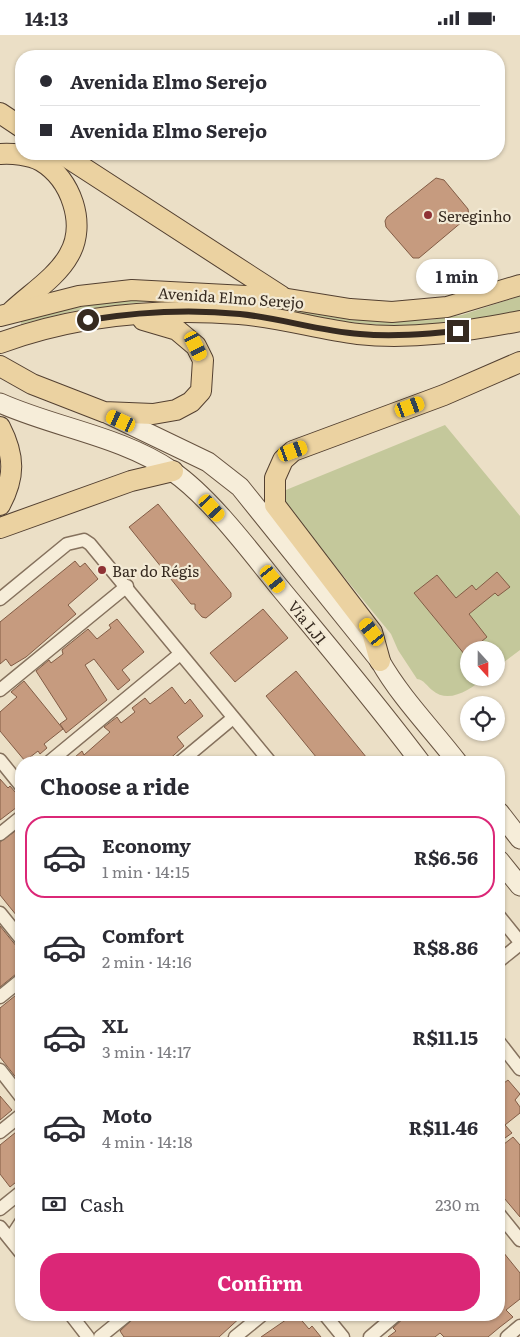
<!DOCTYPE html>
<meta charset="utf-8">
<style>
body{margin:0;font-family:Literata,serif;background:#f7f7f7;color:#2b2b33;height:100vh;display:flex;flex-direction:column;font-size:19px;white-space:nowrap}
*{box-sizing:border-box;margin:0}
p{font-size:16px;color:#7c7c81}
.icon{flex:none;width:28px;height:28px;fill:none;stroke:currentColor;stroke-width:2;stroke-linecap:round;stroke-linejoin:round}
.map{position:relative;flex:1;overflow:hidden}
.details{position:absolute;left:15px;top:721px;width:490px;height:565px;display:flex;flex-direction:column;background:#fff;border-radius:20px;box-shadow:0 1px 4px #0004}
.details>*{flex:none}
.top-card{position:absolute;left:15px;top:15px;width:490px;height:110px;border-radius:20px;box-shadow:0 1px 4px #0004;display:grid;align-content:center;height:110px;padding:0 25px;background:#fff}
.needle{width:32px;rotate:159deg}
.buttons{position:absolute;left:460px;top:606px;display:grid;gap:10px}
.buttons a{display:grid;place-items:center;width:45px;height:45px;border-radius:50%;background:#fff;box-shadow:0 1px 4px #0004;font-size:25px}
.end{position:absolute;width:22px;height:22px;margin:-11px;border:6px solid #362a20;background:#fff;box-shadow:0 0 0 2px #fff}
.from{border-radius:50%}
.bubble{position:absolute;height:35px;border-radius:18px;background:#fff;box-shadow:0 1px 4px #0004;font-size:16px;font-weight:700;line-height:35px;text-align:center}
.car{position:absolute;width:15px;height:30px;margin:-15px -8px;border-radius:6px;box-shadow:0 0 4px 1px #0007;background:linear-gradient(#f5c518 24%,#345 0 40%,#f5c518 0 76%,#345 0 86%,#f5c518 0)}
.top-card b{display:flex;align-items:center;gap:18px;height:48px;font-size:19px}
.top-card b+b{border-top:1px solid #e1e1e2}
.top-card i{width:12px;height:12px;background:#2b2b33}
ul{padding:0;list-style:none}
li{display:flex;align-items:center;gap:15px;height:82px;margin:0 10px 8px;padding:0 15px;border:2px solid transparent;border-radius:20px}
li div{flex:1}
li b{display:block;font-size:19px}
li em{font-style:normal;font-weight:700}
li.on{border-color:#db2777}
li>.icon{width:45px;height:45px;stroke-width:1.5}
h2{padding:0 25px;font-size:22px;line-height:60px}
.pay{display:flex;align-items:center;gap:12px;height:55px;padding:0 25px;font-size:19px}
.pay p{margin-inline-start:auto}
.cta{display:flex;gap:10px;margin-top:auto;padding:10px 25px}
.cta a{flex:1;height:58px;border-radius:20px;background:#db2777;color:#fff;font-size:20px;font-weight:700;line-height:58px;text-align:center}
.status{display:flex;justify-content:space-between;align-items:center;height:35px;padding:0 25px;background:#fff;direction:ltr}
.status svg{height:14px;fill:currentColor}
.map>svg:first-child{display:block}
</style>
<div class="status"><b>14:13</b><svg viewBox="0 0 49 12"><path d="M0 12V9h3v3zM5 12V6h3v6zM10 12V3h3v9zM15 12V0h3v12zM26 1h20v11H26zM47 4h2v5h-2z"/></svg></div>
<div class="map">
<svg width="520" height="1302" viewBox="0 0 520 1302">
<rect width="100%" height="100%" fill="#ebdfc6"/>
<g fill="#c4c89b">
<polygon points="520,261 520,277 431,291 392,291 336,286 181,266 151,266 73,276 21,289 21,285 103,267 151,262 280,272 368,286 430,285 462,280"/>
<path d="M 445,390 L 520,481 L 520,615 L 496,633 L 496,615 L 469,615 L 469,642 L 485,643 C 470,654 449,670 432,655 C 427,651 424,645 417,644 L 398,615 L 391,599 L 290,476 L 281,457 Z"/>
</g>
<g fill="#c69b7f" stroke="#825c45">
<polygon points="436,143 444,145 468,174 469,181 419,223 413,223 386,192 385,186 387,182"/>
<polygon points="158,469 231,558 231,562 206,583 202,582 195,574 195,569 191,569 129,492"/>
<polygon points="75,526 80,532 85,528 98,544 68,570 76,579 26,622 11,631 6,624 0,629 0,587"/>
<polygon points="497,537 510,552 498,561 495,558 469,579 487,602 465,620 414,558 437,540 456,563 472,550 476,555"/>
<polygon points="263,574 288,603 235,647 210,618"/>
<polygon points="117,584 144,617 122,635 130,645 118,655 94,624 85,630 107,665 66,698 60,689 67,684 36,636 49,625 51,628 63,619 62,615 88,594 97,604 111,593 109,590"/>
<polygon points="296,636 371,728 321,728 281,679 266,661"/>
<polygon points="24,646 63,694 44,709 47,713 40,719 38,716 25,726 0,696 0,677 17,662 11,657"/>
<polygon points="172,652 185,669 190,664 203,681 177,702 184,711 165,728 68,728 82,716 84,720 110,697 104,692 117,682 121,688 135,677 132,673 145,663 150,669"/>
<polygon points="0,744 8,753 10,751 21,764 21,769 0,785"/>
<polygon points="21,792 21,886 0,860 0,807"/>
<polygon points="0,891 17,912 15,914 21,922 21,935 0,952"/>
<polygon points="21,956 21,1049 0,1022 0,973"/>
<polygon points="499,1043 504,1048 508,1045 520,1059 515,1065 520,1072 520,1078 505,1090 512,1098 505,1103 499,1096"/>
<polygon points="0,1061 12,1075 0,1085"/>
<polygon points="21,1093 21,1143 10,1152 0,1139 0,1110"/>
<polygon points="513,1102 520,1110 520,1182 499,1157 499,1113"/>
<polygon points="499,1212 520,1238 520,1264 506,1275 513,1282 500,1292 488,1302 444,1302 440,1298 435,1302 388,1302 396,1296 393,1293 407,1280 499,1280"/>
<polygon points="137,1280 243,1280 219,1302 124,1302 120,1296"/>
<polygon points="293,1280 297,1280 309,1294 312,1291 321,1302 261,1302"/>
</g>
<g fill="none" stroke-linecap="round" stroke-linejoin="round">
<defs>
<g id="street">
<polyline points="0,564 67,509 84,505 90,509 271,728"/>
<polyline points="0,655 127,551"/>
<polyline points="0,725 21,751"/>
<polyline points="48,728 180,619"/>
<polyline points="179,728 233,683"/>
<polyline points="0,799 21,782"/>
<polyline points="0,878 21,904"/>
<polyline points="499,881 520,907"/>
<polyline points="499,926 520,909"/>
<polyline points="0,962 21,945"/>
<polyline points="499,1007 520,1034"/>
<polyline points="0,1035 21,1062"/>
<polyline points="0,1097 21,1080"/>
<polyline points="0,1174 21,1157"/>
<polyline points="499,1179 520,1205"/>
<polyline points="0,1192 21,1218"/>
<polyline points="10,1204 21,1187"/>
<polyline points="71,1280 88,1302"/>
<polyline points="325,1280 343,1302"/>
<polyline points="100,1302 127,1280"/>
<polyline points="235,1302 262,1280"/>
<polyline points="370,1302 396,1280"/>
<polyline points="507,1302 520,1291"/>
</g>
<g id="secondary">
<path d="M 0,368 C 56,393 121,401 172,436 C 210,462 251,517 280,553 C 328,611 376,668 421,728"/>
<path d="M 104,377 L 208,427 L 240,452 L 380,626 C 401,663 432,694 458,728"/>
<polyline points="499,777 520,804"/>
<polyline points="499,825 520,851"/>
</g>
<g id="primary">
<polyline points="0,78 21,92"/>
<path d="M 0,119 C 12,118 30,120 41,126 C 71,144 87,189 69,220 C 57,242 30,259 12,276"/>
<polyline points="62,119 281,261"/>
<polyline points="0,281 79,261 132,255 282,263 350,274 392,277 447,272 520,250"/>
<path d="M 0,308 C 76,280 158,273 239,279 C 279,282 318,294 358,299 C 412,305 468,296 520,286"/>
<polyline points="0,331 32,349 104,377 153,379 176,375 191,367 201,356 203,325 196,311 177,295 143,285"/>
<path d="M 0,392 C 15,421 15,442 0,470"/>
<polyline points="0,493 131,446 173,436"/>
<polyline points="380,626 372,597 275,470 275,443 283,425 293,416 444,360 520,327"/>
</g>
</defs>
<use href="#street" stroke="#85715d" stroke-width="15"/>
<use href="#secondary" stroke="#675340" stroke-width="21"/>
<use href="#primary" stroke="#534031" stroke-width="22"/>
<use href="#street" stroke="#f6edd9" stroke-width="12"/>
<use href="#secondary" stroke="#f6edd9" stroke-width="19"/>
<use href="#primary" stroke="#ebd2a1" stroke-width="20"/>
</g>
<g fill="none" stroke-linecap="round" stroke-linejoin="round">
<path stroke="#362a20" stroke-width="6" d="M 88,285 C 137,277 190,274 240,279 C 280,283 319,296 360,299 C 392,302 426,299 458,296"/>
</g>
<g fill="#8f3235" stroke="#f3ead5" stroke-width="2">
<circle cx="428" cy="180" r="5"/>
<circle cx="102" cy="535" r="5"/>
</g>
<g text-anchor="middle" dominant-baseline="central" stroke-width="4.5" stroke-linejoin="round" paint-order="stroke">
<g font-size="15" fill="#362a20" stroke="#f3ead5" text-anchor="start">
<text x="438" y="180">Sereginho</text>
<text x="112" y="535">Bar do Régis</text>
</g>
<g font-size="15" fill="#362a20" stroke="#f3ead5">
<text transform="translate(231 262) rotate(4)">Avenida Elmo Serejo</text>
<text transform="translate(308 587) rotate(51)">Via LJ1</text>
</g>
</g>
</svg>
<div class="buttons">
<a><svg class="needle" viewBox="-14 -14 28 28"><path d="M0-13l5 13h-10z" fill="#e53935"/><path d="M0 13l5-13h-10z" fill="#7c7c81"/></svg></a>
<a><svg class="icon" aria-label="locate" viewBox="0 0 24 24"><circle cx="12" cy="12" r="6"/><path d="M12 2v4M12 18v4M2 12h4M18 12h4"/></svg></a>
</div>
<i class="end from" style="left:88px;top:285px"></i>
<i class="end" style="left:458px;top:296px"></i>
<div class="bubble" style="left:416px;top:224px;width:82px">1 min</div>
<i class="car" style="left:196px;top:311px;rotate:154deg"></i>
<i class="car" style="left:410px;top:372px;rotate:70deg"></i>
<i class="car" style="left:121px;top:386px;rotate:295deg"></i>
<i class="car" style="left:293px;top:416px;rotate:70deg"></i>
<i class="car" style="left:212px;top:473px;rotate:138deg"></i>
<i class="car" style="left:273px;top:544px;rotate:141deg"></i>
<i class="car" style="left:372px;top:597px;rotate:323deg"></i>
<div class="top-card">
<b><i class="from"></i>Avenida Elmo Serejo</b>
<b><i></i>Avenida Elmo Serejo</b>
</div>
<section class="details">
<h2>Choose a ride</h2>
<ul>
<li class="on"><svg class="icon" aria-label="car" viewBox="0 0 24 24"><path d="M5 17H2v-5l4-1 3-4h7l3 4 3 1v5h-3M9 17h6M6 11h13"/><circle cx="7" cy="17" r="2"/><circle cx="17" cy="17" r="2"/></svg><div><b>Economy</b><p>1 min · 14:15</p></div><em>R$6.56</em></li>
<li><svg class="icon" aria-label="car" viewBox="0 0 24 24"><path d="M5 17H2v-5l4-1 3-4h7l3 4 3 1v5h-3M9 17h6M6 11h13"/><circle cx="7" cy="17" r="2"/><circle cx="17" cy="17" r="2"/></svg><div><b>Comfort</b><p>2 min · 14:16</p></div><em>R$8.86</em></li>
<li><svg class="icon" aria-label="car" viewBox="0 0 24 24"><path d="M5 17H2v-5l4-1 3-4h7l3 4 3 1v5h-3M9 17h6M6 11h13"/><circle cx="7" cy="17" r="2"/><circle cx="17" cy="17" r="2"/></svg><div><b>XL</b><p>3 min · 14:17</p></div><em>R$11.15</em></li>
<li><svg class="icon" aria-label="car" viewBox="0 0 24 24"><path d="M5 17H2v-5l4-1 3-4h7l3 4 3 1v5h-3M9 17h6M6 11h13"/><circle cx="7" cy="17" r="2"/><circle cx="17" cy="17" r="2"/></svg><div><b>Moto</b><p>4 min · 14:18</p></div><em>R$11.46</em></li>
</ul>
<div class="pay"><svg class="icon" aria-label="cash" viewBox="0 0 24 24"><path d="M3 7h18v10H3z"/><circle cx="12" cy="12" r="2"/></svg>Cash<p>230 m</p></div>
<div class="cta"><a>Confirm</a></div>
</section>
</div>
